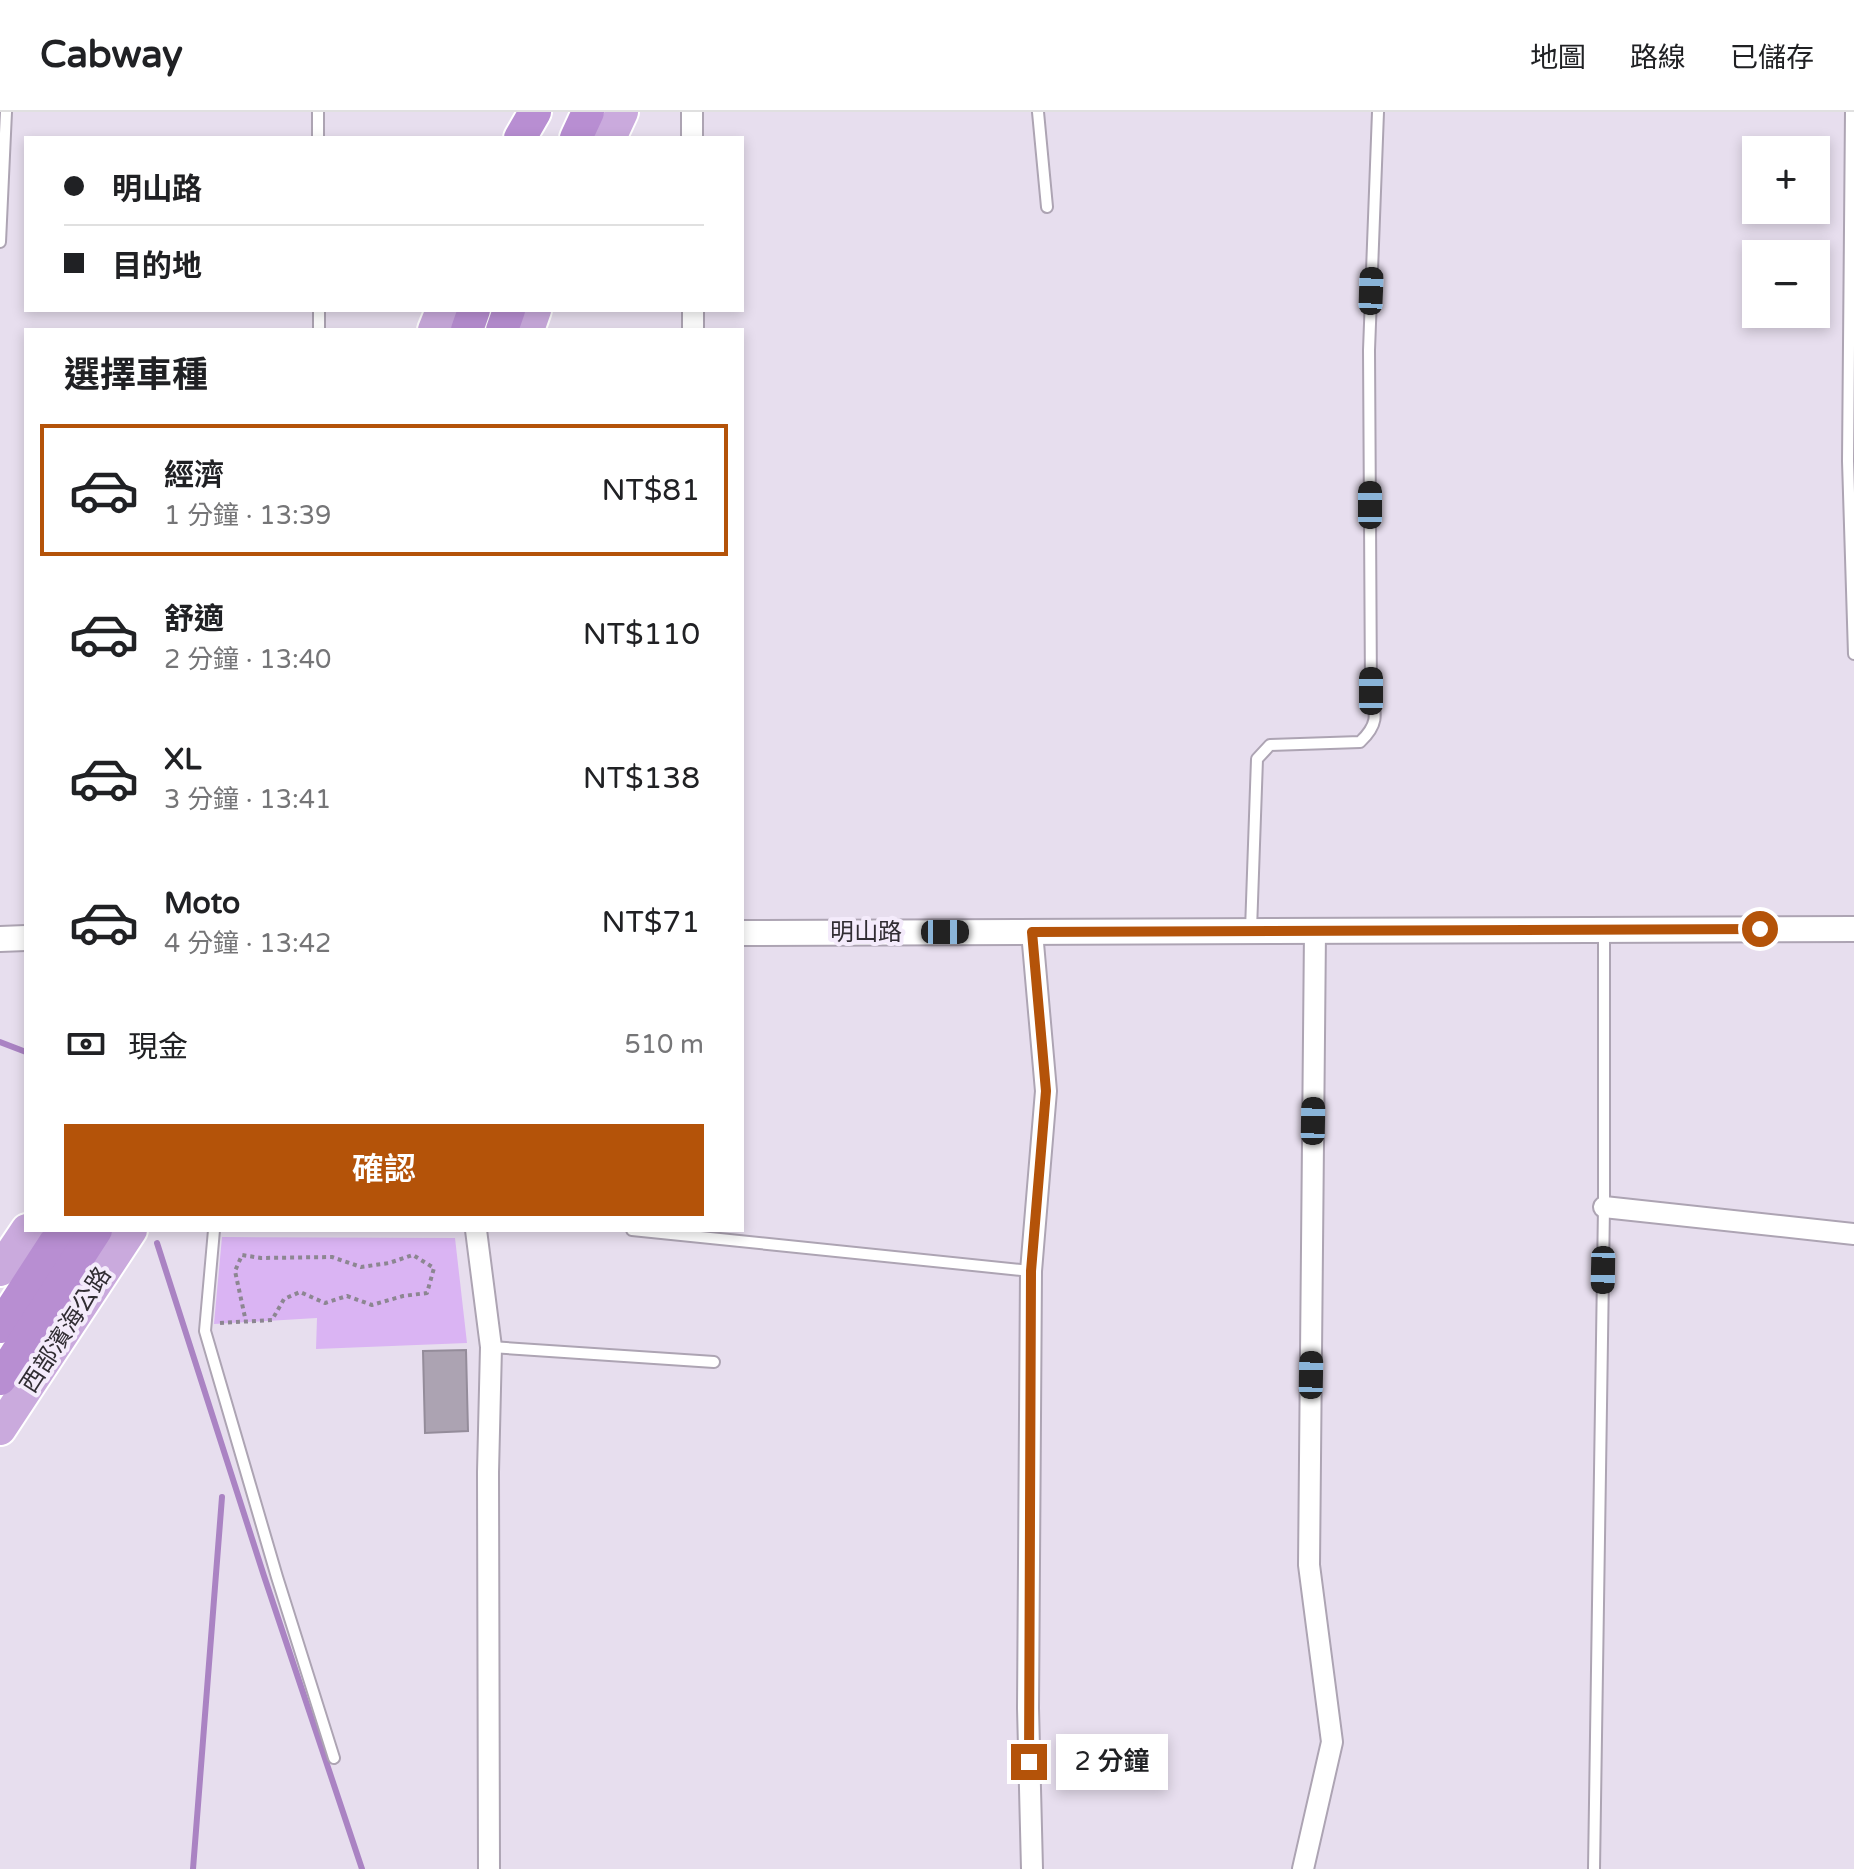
<!DOCTYPE html>
<html lang="zh-TW">
<meta charset="utf-8">
<style>
body{margin:0;font-family:"Varela Round","Noto Sans TC",sans-serif;background:#f2f2f2;color:#202124;height:100vh;display:flex;flex-direction:column;font-size:30px;white-space:nowrap}
*{box-sizing:border-box;margin:0}
p{font-size:26px;color:#757577}
.icon{flex:none;width:44px;height:44px;fill:none;stroke:currentColor;stroke-width:2;stroke-linecap:round;stroke-linejoin:round}
.map{position:relative;flex:1;overflow:hidden}
.sheet{position:absolute;left:24px;top:216px;width:720px;height:904px;display:flex;flex-direction:column;background:#fff;border-radius:0px;box-shadow:0 4px 12px #0003}
.sheet>*{flex:none}
.guide{position:absolute;left:24px;top:24px;width:720px;height:176px;border-radius:0px;box-shadow:0 4px 12px #0003;display:grid;align-content:center;height:176px;padding:0 40px;background:#fff}
.controls{position:absolute;left:1742px;top:24px;display:grid;gap:16px}
.controls a{display:grid;place-items:center;width:88px;height:88px;border-radius:0px;background:#fff;box-shadow:0 4px 12px #0003;font-size:40px}
.end{position:absolute;width:36px;height:36px;margin:-18px;border:10px solid #b45309;background:#fff;box-shadow:0 0 0 4px #fff}
.from{border-radius:50%}
.bubble{position:absolute;height:56px;border-radius:0px;background:#fff;box-shadow:0 4px 12px #0003;font-size:26px;font-weight:600;line-height:56px;text-align:center}
.car{position:absolute;width:24px;height:48px;margin:-24px -12px;border-radius:10px;box-shadow:0 0 6px 2px #0007;background:linear-gradient(#222 24%,#8ab4d8 0 40%,#222 0 76%,#8ab4d8 0 86%,#222 0)}
.guide b{display:flex;align-items:center;gap:28px;height:76px;font-size:30px}
.guide b+b{border-top:2px solid #e0e0e0}
.guide i{width:20px;height:20px;background:#202124}
ul{padding:0;list-style:none}
li{display:flex;align-items:center;gap:24px;height:132px;margin:0 16px 12px;padding:0 24px;border:4px solid transparent;border-radius:0px}
li div{flex:1}
li b{display:block;font-size:30px}
li em{font-style:normal;font-weight:600}
li.on{border-color:#b45309}
li>.icon{width:72px;height:72px;stroke-width:1.5}
h2{padding:0 40px;font-size:36px;line-height:96px}
.pay{display:flex;align-items:center;gap:20px;height:88px;padding:0 40px;font-size:30px}
.pay p{margin-inline-start:auto}
.cta{display:flex;gap:16px;margin-top:auto;padding:16px 40px}
.cta a{flex:1;height:92px;border-radius:0px;background:#b45309;color:#fff;font-size:32px;font-weight:600;line-height:92px;text-align:center}
header{display:flex;align-items:center;gap:48px;box-sizing:border-box;height:112px;padding:0 40px;background:#fff;border-bottom:2px solid #e0e0e0}
header strong{font-size:38px}
nav{display:flex;gap:44px;margin-inline-start:auto;font-size:28px}
.map>svg:first-child{display:block}
</style>
<header>
<strong>Cabway</strong>
<nav><a>地圖</a><a>路線</a><a>已儲存</a></nav>
</header>
<div class="map">
<svg width="1854" height="1757" viewBox="0 0 1854 1757">
<rect width="100%" height="100%" fill="#e7deee"/>
<polygon fill="#dab4f3" points="222,1125 455,1126 467,1231 316,1237 317,1206 214,1212"/>
<g fill="none" stroke-linecap="round" stroke-linejoin="round">
<g stroke="#aa83c3" stroke-width="6">
<polyline points="0,930 26,940"/>
<polyline points="157,1131 264,1464 362,1757"/>
<polyline points="193,1757 222,1385"/>
</g>
</g>
<polygon fill="#aca3b2" stroke="#948c9a" stroke-width="2" points="466,1238 468,1319 425,1321 423,1239"/>
<g fill="none" stroke-linecap="round" stroke-linejoin="round">
<defs>
<g id="service">
<polyline points="318,0 318,26"/>
<polyline points="1038,0 1047,95"/>
<polyline points="1851,0 1848,349 1854,542"/>
<polyline points="0,130 6,0"/>
<polyline points="319,198 319,218"/>
<path d="M 1251,818 L 1257,647 L 1270,633 L 1360,630 C 1379,612 1376,603 1371,579 L 1369,238 L 1378,0"/>
<polyline points="214,1118 205,1219 277,1465 334,1646"/>
<polyline points="632,1118 1031,1159"/>
<polyline points="491,1235 714,1250"/>
<polyline points="1594,1757 1604,1095 1604,819"/>
</g>
<g id="minor">
<polyline points="692,0 692,26"/>
<polyline points="693,198 693,218"/>
<polyline points="1604,1095 1854,1122"/>
<polyline points="476,1118 491,1235 488,1360 489,1757"/>
<polyline points="1032,1757 1028,1596 1031,1159 1046,979 1032,820"/>
<polyline points="1303,1757 1332,1630 1309,1453 1315,819"/>
</g>
<g id="tertiary">
<polyline points="742,821 1854,817"/>
<polyline points="0,827 26,826"/>
</g>
<g id="primary">
<polyline points="610,26 622,0"/>
<polyline points="434,218 442,198"/>
<polyline points="528,218 535,198"/>
<polyline points="0,1158 27,1118"/>
<polyline points="0,1317 131,1118"/>
</g>
<g id="trunk">
<polyline points="520,26 535,0"/>
<polyline points="576,26 588,0"/>
<polyline points="467,218 474,198"/>
<polyline points="502,218 509,198"/>
<polyline points="0,1215 63,1118"/>
<polyline points="0,1267 96,1118"/>
</g>
</defs>
<use href="#service" stroke="#ada4b3" stroke-width="14"/>
<use href="#minor" stroke="#ada4b3" stroke-width="24"/>
<use href="#tertiary" stroke="#ada4b3" stroke-width="28"/>
<use href="#primary" stroke="#fff" stroke-width="36"/>
<use href="#trunk" stroke="#fff" stroke-width="36"/>
<polyline stroke="#8c8691" stroke-width="4" stroke-dasharray="4 4" stroke-linecap="butt" points="220,1211 272,1208 284,1187 300,1180 325,1191 347,1184 372,1193 403,1184 427,1181 434,1156 413,1143 389,1151 361,1155 332,1145 261,1146 242,1143 235,1159 246,1210"/>
<use href="#service" stroke="#fff" stroke-width="10"/>
<use href="#minor" stroke="#fff" stroke-width="20"/>
<use href="#tertiary" stroke="#fff" stroke-width="24"/>
<use href="#primary" stroke="#caaadd" stroke-width="32"/>
<use href="#trunk" stroke="#b88ed2" stroke-width="32"/>
</g>
<g fill="none" stroke-linecap="round" stroke-linejoin="round">
<polyline stroke="#b45309" stroke-width="10" points="1029,1650 1031,1159 1046,979 1032,820 1760,817"/>
</g>
<g text-anchor="middle" dominant-baseline="central" stroke-width="8" stroke-linejoin="round" paint-order="stroke">
<g font-size="24" fill="#312d33" stroke="#f4ebfb">
<text x="866" y="820">明山路</text>
<text transform="translate(66 1218) rotate(-57)">西部濱海公路</text>
</g>
</g>
</svg>
<div class="controls">
<a>+</a>
<a>−</a>
</div>
<i class="end from" style="left:1760px;top:817px"></i>
<i class="end" style="left:1029px;top:1650px"></i>
<div class="bubble" style="left:1056px;top:1622px;width:112px">2 分鐘</div>
<i class="car" style="left:1371px;top:179px;rotate:2deg"></i>
<i class="car" style="left:1370px;top:393px;rotate:0deg"></i>
<i class="car" style="left:1371px;top:579px;rotate:0deg"></i>
<i class="car" style="left:945px;top:820px;rotate:90deg"></i>
<i class="car" style="left:1313px;top:1009px;rotate:1deg"></i>
<i class="car" style="left:1603px;top:1158px;rotate:181deg"></i>
<i class="car" style="left:1311px;top:1263px;rotate:1deg"></i>
<div class="guide">
<b><i class="from"></i>明山路</b>
<b><i></i>目的地</b>
</div>
<section class="sheet">
<h2>選擇車種</h2>
<ul>
<li class="on"><svg class="icon" aria-label="car" viewBox="0 0 24 24"><path d="M5 17H2v-5l4-1 3-4h7l3 4 3 1v5h-3M9 17h6M6 11h13"/><circle cx="7" cy="17" r="2"/><circle cx="17" cy="17" r="2"/></svg><div><b>經濟</b><p>1 分鐘 · 13:39</p></div><em>NT$81</em></li>
<li><svg class="icon" aria-label="car" viewBox="0 0 24 24"><path d="M5 17H2v-5l4-1 3-4h7l3 4 3 1v5h-3M9 17h6M6 11h13"/><circle cx="7" cy="17" r="2"/><circle cx="17" cy="17" r="2"/></svg><div><b>舒適</b><p>2 分鐘 · 13:40</p></div><em>NT$110</em></li>
<li><svg class="icon" aria-label="car" viewBox="0 0 24 24"><path d="M5 17H2v-5l4-1 3-4h7l3 4 3 1v5h-3M9 17h6M6 11h13"/><circle cx="7" cy="17" r="2"/><circle cx="17" cy="17" r="2"/></svg><div><b>XL</b><p>3 分鐘 · 13:41</p></div><em>NT$138</em></li>
<li><svg class="icon" aria-label="car" viewBox="0 0 24 24"><path d="M5 17H2v-5l4-1 3-4h7l3 4 3 1v5h-3M9 17h6M6 11h13"/><circle cx="7" cy="17" r="2"/><circle cx="17" cy="17" r="2"/></svg><div><b>Moto</b><p>4 分鐘 · 13:42</p></div><em>NT$71</em></li>
</ul>
<div class="pay"><svg class="icon" aria-label="cash" viewBox="0 0 24 24"><path d="M3 7h18v10H3z"/><circle cx="12" cy="12" r="2"/></svg>現金<p>510 m</p></div>
<div class="cta"><a>確認</a></div>
</section>
</div>
